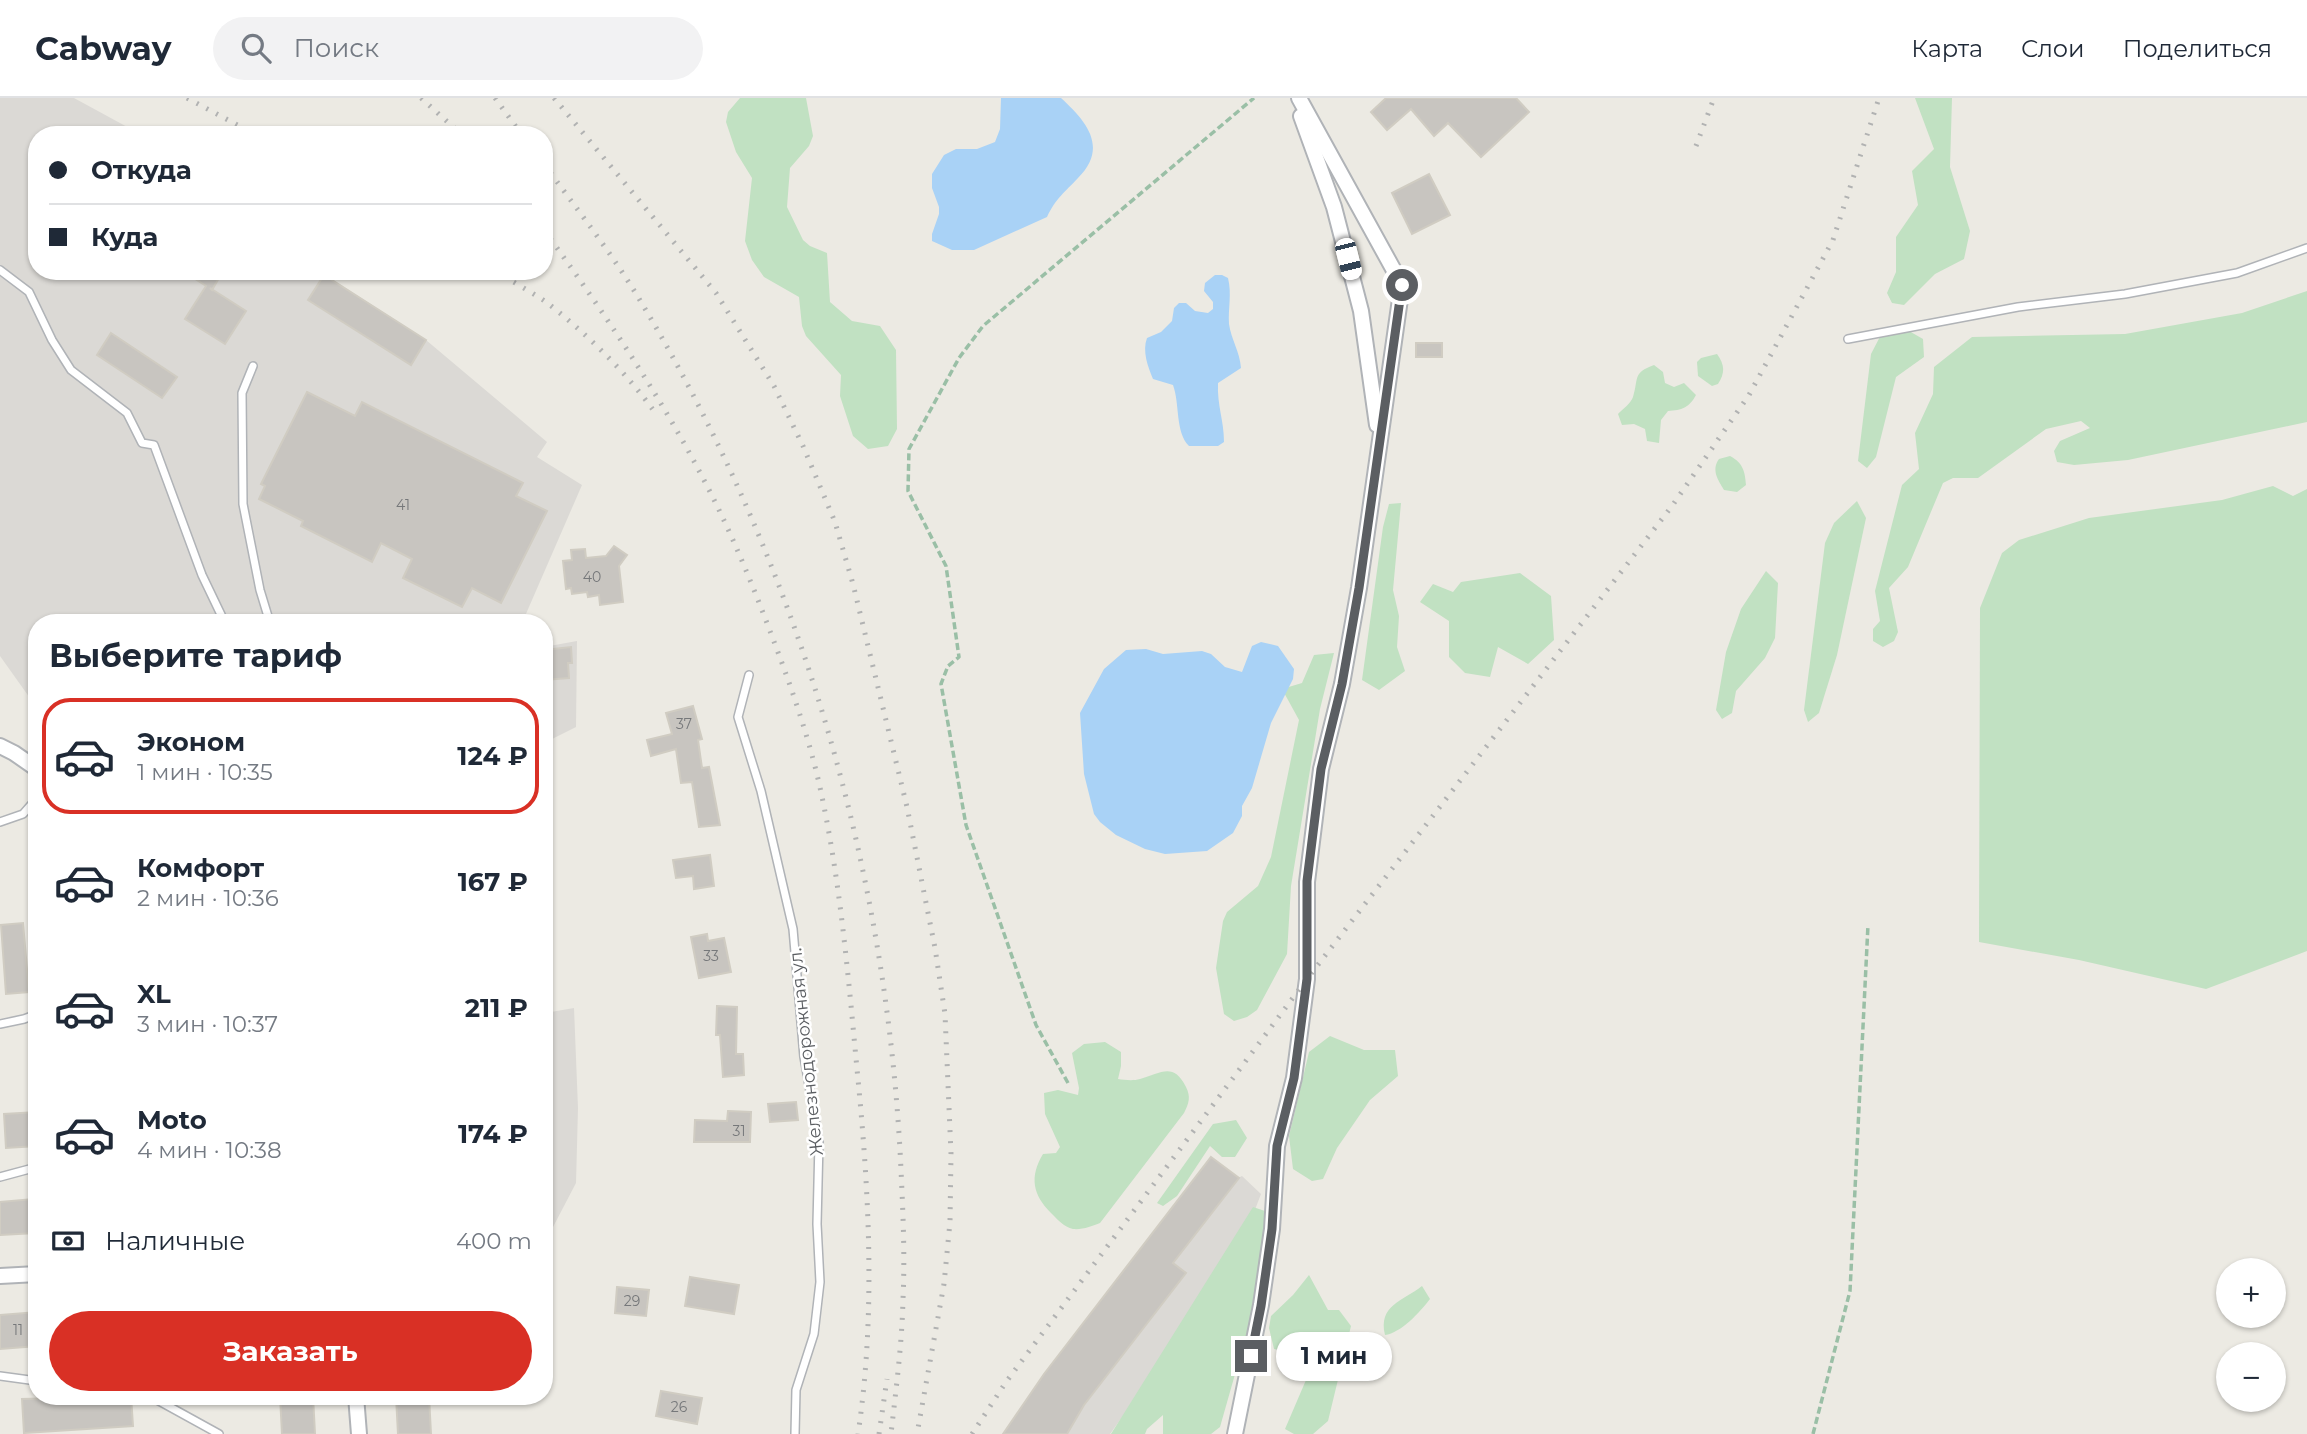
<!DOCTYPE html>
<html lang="ru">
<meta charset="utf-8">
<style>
body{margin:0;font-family:Montserrat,sans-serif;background:#f2f2f3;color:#1f2937;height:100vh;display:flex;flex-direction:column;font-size:26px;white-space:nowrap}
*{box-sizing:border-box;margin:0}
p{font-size:23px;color:#747a83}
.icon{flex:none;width:38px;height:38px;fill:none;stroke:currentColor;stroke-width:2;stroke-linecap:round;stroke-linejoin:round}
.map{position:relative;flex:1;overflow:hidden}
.drawer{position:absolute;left:28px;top:516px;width:525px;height:791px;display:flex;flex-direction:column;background:#fff;border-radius:28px;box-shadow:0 2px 5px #0004}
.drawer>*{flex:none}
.top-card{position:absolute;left:28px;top:28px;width:525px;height:154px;border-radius:28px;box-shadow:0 2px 5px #0004;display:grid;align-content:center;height:154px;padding:0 21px;background:#fff}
.fabs{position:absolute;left:2216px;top:1160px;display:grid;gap:14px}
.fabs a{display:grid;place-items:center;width:70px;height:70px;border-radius:50%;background:#fff;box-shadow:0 2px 5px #0004;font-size:35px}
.end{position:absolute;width:32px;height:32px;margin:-16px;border:9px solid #5b5e62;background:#fff;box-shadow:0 0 0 4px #fff}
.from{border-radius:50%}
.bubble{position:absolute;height:49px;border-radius:24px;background:#fff;box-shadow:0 2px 5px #0004;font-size:23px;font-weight:700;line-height:49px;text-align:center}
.car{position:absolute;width:21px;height:42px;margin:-21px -10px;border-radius:9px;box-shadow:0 0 5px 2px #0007;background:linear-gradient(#fff 24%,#345 0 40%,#fff 0 76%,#345 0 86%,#fff 0)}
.top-card b{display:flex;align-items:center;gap:24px;height:66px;font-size:26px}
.top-card b+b{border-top:2px solid #e0e1e3}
.top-card i{width:18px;height:18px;background:#1f2937}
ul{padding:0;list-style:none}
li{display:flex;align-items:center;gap:21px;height:116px;margin:0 14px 10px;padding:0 7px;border:4px solid transparent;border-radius:28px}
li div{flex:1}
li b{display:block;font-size:26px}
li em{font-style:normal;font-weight:700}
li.current{border-color:#d93025}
li>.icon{width:63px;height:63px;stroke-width:1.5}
h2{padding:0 21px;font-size:32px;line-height:84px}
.pay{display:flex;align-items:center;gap:18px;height:77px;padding:0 21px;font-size:26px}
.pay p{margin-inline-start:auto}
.primary-button{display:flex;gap:14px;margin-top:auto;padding:14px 21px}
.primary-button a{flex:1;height:80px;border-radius:42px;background:#d93025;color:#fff;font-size:28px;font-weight:700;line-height:80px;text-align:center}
header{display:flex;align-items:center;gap:42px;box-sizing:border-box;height:98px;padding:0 35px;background:#fff;border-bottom:2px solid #e0e1e3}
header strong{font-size:33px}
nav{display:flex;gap:38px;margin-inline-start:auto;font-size:24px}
.search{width:490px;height:63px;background:#f2f2f3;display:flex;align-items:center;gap:18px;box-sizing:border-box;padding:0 24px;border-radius:38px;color:#747a83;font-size:26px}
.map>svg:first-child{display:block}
</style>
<header>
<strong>Cabway</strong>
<div class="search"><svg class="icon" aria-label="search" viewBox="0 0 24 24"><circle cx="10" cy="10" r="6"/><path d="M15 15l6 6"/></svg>Поиск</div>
<nav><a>Карта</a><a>Слои</a><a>Поделиться</a></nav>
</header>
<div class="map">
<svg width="2307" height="1336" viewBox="0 0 2307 1336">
<rect width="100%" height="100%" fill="#eceae3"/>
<g fill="#dbd9d5">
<polygon points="0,0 74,0 142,37 37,37 37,173 320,173 426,242 547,344 537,359 582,387 522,525 37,525 37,610 0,558"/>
<polygon points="577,543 576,629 544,645 544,549"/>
<polygon points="544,886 551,914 574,910 578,1010 576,1085 553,1129 544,1127"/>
<polygon points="1211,1059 1238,1080 1242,1078 1261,1096 1238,1156 1110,1336 1003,1336 1044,1276"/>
</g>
<g fill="#c1e1c2">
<polygon points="740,0 806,0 813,38 809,48 790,70 787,109 803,142 810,148 827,155 830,204 852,223 880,228 896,252 897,331 888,348 868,351 853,338 840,298 841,277 806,238 802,228 799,199 764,179 752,162 745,143 752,80 736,54 726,24 728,14"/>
<polygon points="1915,0 1952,0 1950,69 1970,133 1964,161 1935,176 1904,207 1892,205 1887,195 1896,174 1896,139 1918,107 1912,73 1934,51"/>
<polygon points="2307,193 2307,324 2128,362 2074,367 2057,364 2054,353 2060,343 2090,330 2081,323 2046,331 1978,380 1953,380 1943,385 1908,469 1889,490 1898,534 1894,543 1883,549 1873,543 1873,531 1880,523 1875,493 1902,387 1919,371 1915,335 1933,296 1934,269 1972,239 2125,236 2242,215"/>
<polygon points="1884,231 1909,233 1923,241 1924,259 1896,279 1876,359 1867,370 1858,363 1871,256"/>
<path d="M 1717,256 C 1725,267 1725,275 1718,286 L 1712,288 L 1698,278 L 1697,264 L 1701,260 Z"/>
<path d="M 1654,267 L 1663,274 L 1665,285 L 1674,289 L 1684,285 L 1696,297 C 1689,310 1682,312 1668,313 L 1661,322 L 1659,345 L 1647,343 L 1645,331 L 1634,326 L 1622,327 L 1618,316 C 1623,311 1631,305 1633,299 C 1639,280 1632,275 1654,267 Z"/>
<path d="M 1730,358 C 1743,365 1745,373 1746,387 L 1737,394 L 1724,392 C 1718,382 1711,372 1719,361 Z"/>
<polygon points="2273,388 2293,398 2307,391 2307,853 2206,891 2079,862 1979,844 1980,510 2002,455 2019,442 2089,420 2222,402"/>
<polygon points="1857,403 1866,420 1837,557 1819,615 1808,624 1804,612 1825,445 1834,425"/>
<polygon points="1401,405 1393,492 1399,518 1397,549 1405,573 1379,592 1362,582 1383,429 1389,406"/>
<polygon points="1766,473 1778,485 1775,540 1765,560 1736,593 1732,615 1722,621 1716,612 1726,554 1741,511"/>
<polygon points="1520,475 1551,498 1554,542 1528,566 1498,549 1490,579 1465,575 1449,559 1449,523 1420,504 1433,486 1453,494 1461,484"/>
<polygon points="1334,555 1320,611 1291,788 1287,856 1257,912 1247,919 1234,923 1224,916 1216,870 1223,823 1227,814 1258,788 1271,759 1299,622 1282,591 1302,585 1314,557"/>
<polygon points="1330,938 1364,952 1395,952 1398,978 1370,1002 1337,1050 1323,1081 1312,1083 1293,1071 1289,1038 1309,954"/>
<path d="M 1105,944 L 1121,954 L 1121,968 L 1118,981 C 1125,982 1133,983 1140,981 C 1160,976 1173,963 1186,989 C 1191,999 1189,1005 1184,1015 L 1100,1125 C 1093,1128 1082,1132 1073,1131 C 1064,1129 1057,1121 1051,1115 C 1033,1097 1029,1079 1043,1056 L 1056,1055 L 1060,1049 L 1045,1016 L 1044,995 L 1058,992 L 1078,997 L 1079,990 L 1072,955 L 1084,946 Z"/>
<polygon points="1236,1022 1247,1040 1235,1059 1222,1059 1210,1048 1177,1098 1163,1108 1157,1105 1213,1026"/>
<polygon points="1253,1109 1268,1114 1249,1227 1220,1329 1211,1336 1163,1336 1163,1317 1147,1331 1145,1336 1111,1336"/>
<polygon points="1309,1177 1328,1212 1339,1212 1351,1228 1328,1323 1313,1336 1294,1336 1285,1331 1309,1275 1296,1255 1274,1251 1269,1230 1271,1218 1293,1197"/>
<path d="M 1422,1188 L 1430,1201 C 1420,1214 1401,1235 1385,1237 C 1378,1207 1403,1203 1422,1188 Z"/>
</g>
<g fill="#a9d2f6">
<path d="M 1001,0 L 1061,0 C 1086,23 1109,49 1078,80 C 1065,94 1056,100 1047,119 L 974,152 L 952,152 L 932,143 L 932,136 L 939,116 L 939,109 L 932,90 L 932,76 L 944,57 L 956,51 L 977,51 L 995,44 L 1000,31 Z"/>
<path d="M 1215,177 L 1222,177 L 1228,180 C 1232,196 1228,210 1229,226 C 1231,241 1240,254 1241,270 L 1218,285 C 1217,308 1224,322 1224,344 L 1218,348 L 1189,348 C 1175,334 1180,306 1173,287 L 1153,281 C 1148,269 1142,253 1147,240 L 1161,234 L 1172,223 L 1174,210 L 1179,205 L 1186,205 L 1195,213 L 1208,215 L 1213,211 L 1213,204 L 1204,193 L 1205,185 Z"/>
<polygon points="1261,544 1278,548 1294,571 1293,581 1271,625 1252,690 1242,708 1242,718 1233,735 1207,753 1165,756 1145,751 1116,737 1100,724 1094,716 1084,676 1080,615 1104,571 1126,552 1146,551 1163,556 1202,553 1211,556 1225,569 1242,574 1252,548"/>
</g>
<g fill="#c8c5c0" stroke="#d0ccc2" stroke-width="2">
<polygon points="1386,0 1516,0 1529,14 1481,59 1448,25 1434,38 1411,11 1387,32 1371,14"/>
<polygon points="1429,76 1450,117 1412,136 1392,95"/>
<polygon points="183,173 223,173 212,192 210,190 246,213 225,246 185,221 206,188"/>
<polygon points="324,177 426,242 411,267 308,202"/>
<polygon points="111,235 177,279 162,300 97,257"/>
<rect x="1416" y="245" width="26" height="14"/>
<polygon points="307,294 355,318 362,304 523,385 516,398 547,413 501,505 472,490 462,509 403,480 412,461 381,445 372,464 301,428 303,423 259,401 265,388 261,386"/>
<polygon points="614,448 627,457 619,468 623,504 600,507 599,497 588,499 587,494 572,496 571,490 566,491 563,463 572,462 571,452 585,451 586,460 606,458"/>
<polygon points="571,549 572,565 568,565 569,580 544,582 544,552"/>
<polygon points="693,608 702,641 698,642 702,670 709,669 720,727 699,729 692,684 681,685 676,651 651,658 647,642 672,636 666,615"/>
<polygon points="710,757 714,788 694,791 693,778 676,780 673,762"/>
<polygon points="23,825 29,894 6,896 1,827"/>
<polygon points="707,836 708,843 724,840 731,874 699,880 691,839"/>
<polygon points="717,908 737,909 736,956 743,956 744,977 723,979 720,937 716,937"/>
<polygon points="796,1004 798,1022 770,1024 768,1006"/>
<polygon points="728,1013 751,1014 750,1044 694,1044 695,1022 727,1023"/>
<polygon points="37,1014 37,1048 6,1050 4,1016"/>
<polygon points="1211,1059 1239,1080 1173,1165 1186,1175 1084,1307 1067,1336 1003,1336 1044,1276"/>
<polygon points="33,1101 35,1135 0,1137 0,1104"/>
<polygon points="690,1179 739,1187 734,1216 685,1208"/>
<polygon points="617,1189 649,1192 646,1218 615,1215"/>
<polygon points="37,1214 37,1248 0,1251 0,1217"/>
<polygon points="661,1293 702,1300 697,1326 656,1318"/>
<polygon points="131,1298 133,1328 24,1335 22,1301"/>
<polygon points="280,1298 313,1298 315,1336 282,1336"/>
<polygon points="396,1298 429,1298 431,1336 398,1336"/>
</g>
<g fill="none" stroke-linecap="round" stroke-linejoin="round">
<defs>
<g id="service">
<polyline points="0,172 29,194 52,242 71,272 127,315 142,345 154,347 202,477 225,525"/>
<polyline points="1848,241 2018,209 2125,196 2237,175 2307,150"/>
<polyline points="253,268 242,295 243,406 260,492 270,525"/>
<polyline points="749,577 738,619 761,693 793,831 804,959 819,1044 817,1126 820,1184 814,1236 796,1292 795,1336"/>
<polyline points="0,724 23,716 37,700"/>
<polyline points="0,926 24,921 37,916"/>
<polyline points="0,1079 37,1069"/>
<polyline points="0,1278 37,1283"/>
<polyline points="150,1298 219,1336"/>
</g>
<g id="minor">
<polyline points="1301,18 1334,109 1361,213 1377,327"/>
<polyline points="0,648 14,655 37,671"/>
<polyline points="0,1178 37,1176"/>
<polyline points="356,1298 359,1336"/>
<polyline points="1235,1336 1261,1207 1272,1131 1277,1048 1294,980 1307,881 1307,784 1321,671 1342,586 1359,490 1402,187 1299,0"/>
</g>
</defs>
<use href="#service" stroke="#b0b3b7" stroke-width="10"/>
<use href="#minor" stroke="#b0b3b7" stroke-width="18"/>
<g stroke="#9abfa6" stroke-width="3.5" stroke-dasharray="7 3.5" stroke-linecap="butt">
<polyline points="1068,985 1036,927 966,727 941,586 948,568 959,559 946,468 908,393 909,351 959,260 983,228 1254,0"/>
<polyline points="1813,1336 1850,1193 1868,827"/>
</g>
<use href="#service" stroke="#fff" stroke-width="7"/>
<use href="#minor" stroke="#fff" stroke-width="14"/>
<g stroke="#b1b2b2" stroke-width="5" stroke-dasharray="2 9" stroke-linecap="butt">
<polyline points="187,0 256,37"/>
<polyline points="421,0 462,37"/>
<polyline points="495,0 522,37"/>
<polyline points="554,0 716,195 774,288 803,348 835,424 853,486 907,709 935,850 945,916 951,1056 950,1124 944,1186 917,1336"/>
<polyline points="1696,48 1714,0"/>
<path d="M 544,66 C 576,110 610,153 638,199 C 797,462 887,766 901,1072 C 903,1115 905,1158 903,1201 C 902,1246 896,1291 891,1336"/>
<path d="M 544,132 C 603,213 660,297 706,386 C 731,434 751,483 770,533 C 789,583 807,633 819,685 C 840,779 848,876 857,971 C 869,1092 876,1216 858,1336"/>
<path d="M 495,173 C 511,183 530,193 546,204 C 585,234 628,276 656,316"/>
<polyline points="879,1336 887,1281"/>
<polyline points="972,1336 1006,1284 1307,881 1672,408 1749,297 1833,142 1879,0"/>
</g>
</g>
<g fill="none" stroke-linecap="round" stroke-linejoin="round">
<polyline stroke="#5b5e62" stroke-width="9" points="1251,1258 1261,1208 1272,1131 1277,1048 1294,980 1307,881 1307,783 1321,671 1342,586 1359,490 1402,187"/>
</g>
<g text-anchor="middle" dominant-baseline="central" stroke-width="5" stroke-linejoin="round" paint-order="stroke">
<g font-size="14" fill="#76787a">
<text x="403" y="407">41</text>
<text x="592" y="479">40</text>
<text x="684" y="626">37</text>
<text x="711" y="858">33</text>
<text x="739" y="1033">31</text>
<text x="632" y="1203">29</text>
<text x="18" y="1232">11</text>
<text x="679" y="1309">26</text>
</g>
<g font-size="18" fill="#5b5e62" stroke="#fff">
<text transform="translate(806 954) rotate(-96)">Железнодорожная ул.</text>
</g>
</g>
</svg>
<div class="fabs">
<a>+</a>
<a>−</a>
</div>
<i class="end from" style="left:1402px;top:187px"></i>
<i class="end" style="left:1251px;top:1258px"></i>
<div class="bubble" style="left:1276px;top:1234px;width:116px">1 мин</div>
<i class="car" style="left:1348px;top:161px;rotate:166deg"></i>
<div class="top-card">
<b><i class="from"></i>Откуда</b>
<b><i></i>Куда</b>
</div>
<section class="drawer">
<h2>Выберите тариф</h2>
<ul>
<li class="current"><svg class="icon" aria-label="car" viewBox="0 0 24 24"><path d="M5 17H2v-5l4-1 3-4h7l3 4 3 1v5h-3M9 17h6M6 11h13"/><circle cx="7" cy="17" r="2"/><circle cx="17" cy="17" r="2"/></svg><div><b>Эконом</b><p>1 мин · 10:35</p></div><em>124 ₽</em></li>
<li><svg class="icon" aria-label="car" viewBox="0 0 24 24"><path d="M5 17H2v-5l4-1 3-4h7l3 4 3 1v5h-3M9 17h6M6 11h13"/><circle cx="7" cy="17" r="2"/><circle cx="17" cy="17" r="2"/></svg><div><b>Комфорт</b><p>2 мин · 10:36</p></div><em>167 ₽</em></li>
<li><svg class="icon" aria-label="car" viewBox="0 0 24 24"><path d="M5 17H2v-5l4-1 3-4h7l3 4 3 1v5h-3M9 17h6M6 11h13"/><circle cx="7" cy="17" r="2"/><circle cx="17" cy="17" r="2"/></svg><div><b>XL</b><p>3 мин · 10:37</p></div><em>211 ₽</em></li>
<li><svg class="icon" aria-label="car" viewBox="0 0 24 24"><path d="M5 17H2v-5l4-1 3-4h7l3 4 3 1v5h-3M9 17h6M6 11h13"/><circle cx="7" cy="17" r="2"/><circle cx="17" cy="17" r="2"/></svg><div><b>Moto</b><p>4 мин · 10:38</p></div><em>174 ₽</em></li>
</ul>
<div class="pay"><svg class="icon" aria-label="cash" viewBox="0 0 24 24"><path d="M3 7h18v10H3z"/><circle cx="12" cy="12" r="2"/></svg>Наличные<p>400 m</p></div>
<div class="primary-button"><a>Заказать</a></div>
</section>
</div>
